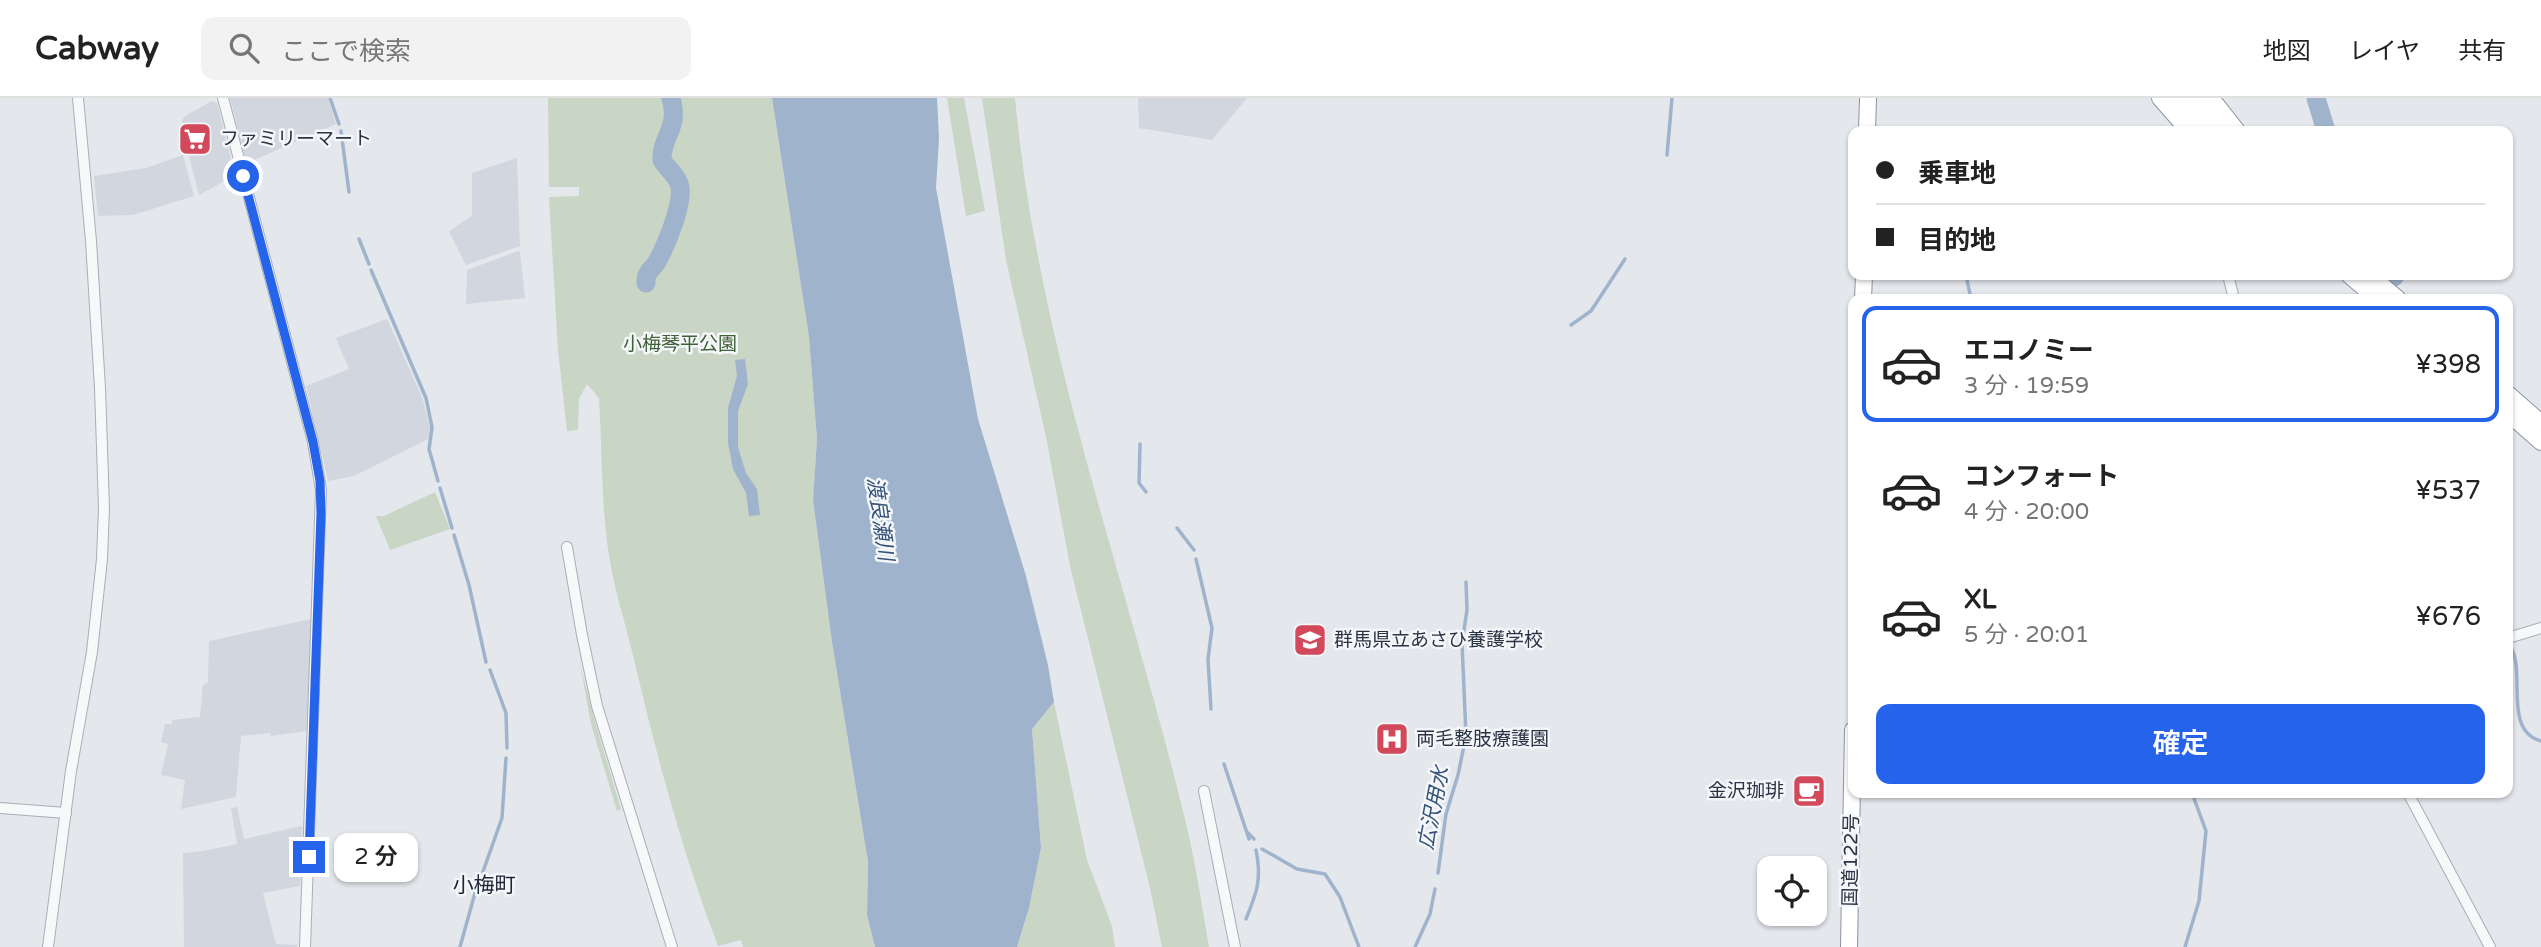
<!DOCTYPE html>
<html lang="ja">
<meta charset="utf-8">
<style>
body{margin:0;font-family:"Varela Round","Noto Sans JP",sans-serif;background:#f2f2f2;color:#222;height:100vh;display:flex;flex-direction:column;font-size:26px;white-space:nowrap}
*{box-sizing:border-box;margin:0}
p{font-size:23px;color:#767676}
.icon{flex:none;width:38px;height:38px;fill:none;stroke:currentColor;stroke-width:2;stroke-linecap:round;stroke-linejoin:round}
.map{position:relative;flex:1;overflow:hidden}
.sheet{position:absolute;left:1848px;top:196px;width:665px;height:504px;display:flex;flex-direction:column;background:#fff;border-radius:14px;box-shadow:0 2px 5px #0004}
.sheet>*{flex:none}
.guide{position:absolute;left:1848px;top:28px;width:665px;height:154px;border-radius:14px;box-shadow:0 2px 5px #0004;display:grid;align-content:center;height:154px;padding:0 28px;background:#fff}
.buttons{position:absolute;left:1757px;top:758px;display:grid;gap:14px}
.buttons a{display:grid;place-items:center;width:70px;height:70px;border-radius:14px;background:#fff;box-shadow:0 2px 5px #0004;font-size:35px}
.end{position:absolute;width:32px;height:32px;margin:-16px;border:9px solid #2563eb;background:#fff;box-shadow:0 0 0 4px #fff}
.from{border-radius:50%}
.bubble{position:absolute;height:49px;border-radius:14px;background:#fff;box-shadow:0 2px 5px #0004;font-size:23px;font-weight:600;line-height:49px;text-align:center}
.guide b{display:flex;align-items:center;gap:24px;height:66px;font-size:26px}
.guide b+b{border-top:2px solid #e0e0e0}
.guide i{width:18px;height:18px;background:#222}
ul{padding:12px 0 0;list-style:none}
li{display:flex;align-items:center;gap:21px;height:116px;margin:0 14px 10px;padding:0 14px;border:4px solid transparent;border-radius:14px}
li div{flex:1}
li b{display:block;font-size:26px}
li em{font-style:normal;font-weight:600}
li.active{border-color:#2563eb}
li>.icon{width:63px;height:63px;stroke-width:1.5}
.button{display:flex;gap:14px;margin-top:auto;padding:14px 28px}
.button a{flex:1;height:80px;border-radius:14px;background:#2563eb;color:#fff;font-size:28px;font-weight:600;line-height:80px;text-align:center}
header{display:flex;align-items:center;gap:42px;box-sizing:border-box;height:98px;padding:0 35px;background:#fff;border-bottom:2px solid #e0e0e0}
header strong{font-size:33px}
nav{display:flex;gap:38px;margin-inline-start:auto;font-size:24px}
.search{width:490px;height:63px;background:#f2f2f2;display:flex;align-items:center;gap:18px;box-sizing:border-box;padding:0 24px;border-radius:14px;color:#767676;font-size:26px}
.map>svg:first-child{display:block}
</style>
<header>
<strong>Cabway</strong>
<div class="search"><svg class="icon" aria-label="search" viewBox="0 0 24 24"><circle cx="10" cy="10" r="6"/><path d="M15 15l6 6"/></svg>ここで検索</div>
<nav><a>地図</a><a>レイヤ</a><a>共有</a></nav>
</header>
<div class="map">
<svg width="2541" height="849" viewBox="0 0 2541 849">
<rect width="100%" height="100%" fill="#e4e7ec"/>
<g fill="#d2d6de">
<polygon points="230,0 328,0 336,26 250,64 246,63"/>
<polygon points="1138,0 1247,0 1212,42 1139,30"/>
<polygon points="212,3 217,5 235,77 199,97 182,31 184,30 182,23 185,18"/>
<polygon points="183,57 194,98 133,117 98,118 94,78 146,70"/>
<polygon points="517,60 520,148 466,167 449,133 472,118 472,75"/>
<polygon points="518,153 520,154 525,200 466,206 467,172"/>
<polygon points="387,221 422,299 430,329 428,341 354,378 328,383 306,288 349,271 336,240"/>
<polygon points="311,521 307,633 271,638 270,635 241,638 236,699 181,711 185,682 161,677 168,646 161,644 165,626 171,626 173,622 200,619 203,587 208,584 209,543"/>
<polygon points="237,709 244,741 302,728 300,788 263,795 276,846 297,847 297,849 184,849 183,755 203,753 237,746 231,710"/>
</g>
<g fill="#c9d6c5">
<path d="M 548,0 L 772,0 L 809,239 L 817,341 L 813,402 L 832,544 L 868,764 L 867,817 L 875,849 L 743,849 L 741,842 L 718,848 C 682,753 656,656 633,557 C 624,520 611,481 607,443 C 601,396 602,347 599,300 L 587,286 L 579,301 L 578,332 L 567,333 L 558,252 L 549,99 L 579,98 L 579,89 L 549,89 Z"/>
<polygon points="947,0 964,0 985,113 966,118"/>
<path d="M 982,0 L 1015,0 C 1037,243 1124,474 1182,709 C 1194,755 1201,802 1209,849 L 1162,849 L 1150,790 L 1070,468 L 1046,339 L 1006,162 Z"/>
<polygon points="435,394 450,431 390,452 376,418 384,418"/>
<polygon points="580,566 596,627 621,711 617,713 591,626"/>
<polygon points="1054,604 1087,762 1112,828 1115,849 1017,849 1029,810 1041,750 1032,631"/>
</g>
<g fill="#9fb4cc">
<polygon points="772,0 937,0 939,40 936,90 978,321 1026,478 1048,567 1054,604 1032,631 1041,750 1029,810 1017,849 875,849 867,817 868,764 832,544 813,402 817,341 809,239"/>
<polygon points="745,261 748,286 738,313 738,349 746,375 757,391 760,417 749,418 746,395 733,371 728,345 728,310 737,278 735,262"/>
</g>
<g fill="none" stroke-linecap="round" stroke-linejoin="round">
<g stroke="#9fb4cc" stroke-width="3.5">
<polyline points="330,0 339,26"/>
<polyline points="341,33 349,94"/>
<polyline points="1667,57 1672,0"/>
<polyline points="359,141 369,166"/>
<polyline points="371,172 426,300 432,329 429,351 438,383"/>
<polyline points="1966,177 1971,201"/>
<polyline points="1571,227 1591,213 1625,161"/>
<polyline points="1140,346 1139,385 1146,394"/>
<polyline points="440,390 452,430"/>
<polyline points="1177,430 1194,452"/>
<polyline points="454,437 469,487 486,564"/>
<polyline points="1196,461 1212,530 1208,561 1211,611"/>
<path d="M 2510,548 C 2527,573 2502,632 2541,643"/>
<polyline points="490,572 506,615 507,650"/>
<polyline points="1224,666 1249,741"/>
<polyline points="1248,735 1254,741"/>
<polyline points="1262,751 1297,771 1325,776 1340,799 1359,849"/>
<polyline points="1438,775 1446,716 1458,677 1466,638 1462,545 1467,512 1466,484"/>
<polyline points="480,782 502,720 506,660"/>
<path d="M 1246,821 C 1257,794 1262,781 1256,752"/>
<polyline points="460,849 475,795"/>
<polyline points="1415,849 1430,816 1435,791"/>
<polyline points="2185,849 2199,803 2206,733 2192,695"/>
</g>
<g stroke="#9fb4cc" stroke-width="19">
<polyline points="2316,0 2326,33"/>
<polyline points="2394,177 2394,179"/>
<path d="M 646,185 C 645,173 653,172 658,162 C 666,147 683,107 680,89 C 678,78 668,72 662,62 C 661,38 680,31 671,0"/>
</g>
<defs>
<g id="tertiary">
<polyline points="223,0 313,344 321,392 305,849"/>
<polyline points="2228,177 2234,201"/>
<polyline points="567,449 582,537 597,608 672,849"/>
<polyline points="2508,540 2541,530"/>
<polyline points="1204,693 1235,849"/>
<polyline points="2408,695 2490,849"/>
<polyline points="0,710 66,715"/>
<polyline points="48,849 71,673 92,554 102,461 104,410 100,290 91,143 78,0"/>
</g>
<g id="trunk">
<polyline points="2160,0 2189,33"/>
<polyline points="2178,0 2206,33"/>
<polyline points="2196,0 2224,33"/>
<polyline points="2211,0 2237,33"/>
<polyline points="1867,33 1868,0"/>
<polyline points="2349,177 2377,201"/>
<polyline points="2370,177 2398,201"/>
<polyline points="1863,201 1864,177"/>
<polyline points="2508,296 2541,325"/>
<polyline points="2508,315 2541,344"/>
<polyline points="1849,849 1853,632"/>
</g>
</defs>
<use href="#tertiary" stroke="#a9aeb7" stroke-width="12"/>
<use href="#trunk" stroke="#8b94a3" stroke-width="18"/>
<use href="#tertiary" stroke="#f7f8fa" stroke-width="10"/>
<use href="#trunk" stroke="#fff" stroke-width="16"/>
</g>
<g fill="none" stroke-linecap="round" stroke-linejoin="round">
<polyline stroke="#2563eb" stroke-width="9" points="243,78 313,344 320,383 321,415 309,759"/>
</g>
<defs>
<symbol id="supermarket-square" viewBox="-11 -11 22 22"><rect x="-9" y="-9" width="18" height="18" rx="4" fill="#d1495b" stroke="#f4f6f9"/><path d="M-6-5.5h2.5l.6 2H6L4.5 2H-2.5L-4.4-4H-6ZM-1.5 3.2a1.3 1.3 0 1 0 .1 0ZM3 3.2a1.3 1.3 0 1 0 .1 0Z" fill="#fff"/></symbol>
<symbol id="school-square" viewBox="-11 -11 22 22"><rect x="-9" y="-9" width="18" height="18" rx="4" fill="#d1495b" stroke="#f4f6f9"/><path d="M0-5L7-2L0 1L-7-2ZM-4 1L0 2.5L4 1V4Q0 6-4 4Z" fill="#fff"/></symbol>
<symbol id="hospital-square" viewBox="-11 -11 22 22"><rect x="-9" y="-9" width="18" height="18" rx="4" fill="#d1495b" stroke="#f4f6f9"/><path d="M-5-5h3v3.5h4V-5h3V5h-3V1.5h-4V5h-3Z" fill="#fff"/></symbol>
<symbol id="cafe-square" viewBox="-11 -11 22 22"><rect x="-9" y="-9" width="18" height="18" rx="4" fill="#d1495b" stroke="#f4f6f9"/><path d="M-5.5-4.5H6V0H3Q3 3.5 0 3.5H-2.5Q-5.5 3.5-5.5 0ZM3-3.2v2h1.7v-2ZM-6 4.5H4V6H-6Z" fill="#fff"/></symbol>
</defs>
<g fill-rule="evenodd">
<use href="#supermarket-square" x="176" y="22" width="38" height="38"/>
<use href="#school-square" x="1291" y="523" width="38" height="38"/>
<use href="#hospital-square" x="1373" y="622" width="38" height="38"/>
<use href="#cafe-square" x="1790" y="674" width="38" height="38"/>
</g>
<g text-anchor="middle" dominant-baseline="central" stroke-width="5" stroke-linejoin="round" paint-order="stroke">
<g font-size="19" fill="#2b3445" stroke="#f4f6f9" text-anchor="start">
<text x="220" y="41">ファミリーマート</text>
<text x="1334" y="542">群馬県立あさひ養護学校</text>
<text x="1416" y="641">両毛整肢療護園</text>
<text x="1784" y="693" text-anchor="end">金沢珈琲</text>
</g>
<g font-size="19" fill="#3f6138" stroke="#f4f6f9">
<text x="680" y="246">小梅琴平公園</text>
</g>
<g font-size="19" fill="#2b3445" stroke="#f4f6f9">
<text transform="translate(1851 762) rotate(-89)">国道122号</text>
</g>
<g font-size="21" font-style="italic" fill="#34527a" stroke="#f4f6f9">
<text transform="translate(880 421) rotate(82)">渡良瀬川</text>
<text transform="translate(1434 710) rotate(-79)">広沢用水</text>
</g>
<g font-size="21" fill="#1d2536" stroke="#f4f6f9">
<text x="484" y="787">小梅町</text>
</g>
</g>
</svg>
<div class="buttons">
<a><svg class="icon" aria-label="locate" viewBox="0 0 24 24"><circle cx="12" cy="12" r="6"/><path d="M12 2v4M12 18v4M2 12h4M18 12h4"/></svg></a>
</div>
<i class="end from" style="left:243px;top:78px"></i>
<i class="end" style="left:309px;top:759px"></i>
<div class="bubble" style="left:334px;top:735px;width:84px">2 分</div>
<div class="guide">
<b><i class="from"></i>乗車地</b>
<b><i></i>目的地</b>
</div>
<section class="sheet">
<ul>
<li class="active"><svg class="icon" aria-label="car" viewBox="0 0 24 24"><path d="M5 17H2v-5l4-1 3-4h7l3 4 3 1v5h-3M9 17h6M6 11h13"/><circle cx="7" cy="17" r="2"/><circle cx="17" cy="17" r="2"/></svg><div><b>エコノミー</b><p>3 分 · 19:59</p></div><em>¥398</em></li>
<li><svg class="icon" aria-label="car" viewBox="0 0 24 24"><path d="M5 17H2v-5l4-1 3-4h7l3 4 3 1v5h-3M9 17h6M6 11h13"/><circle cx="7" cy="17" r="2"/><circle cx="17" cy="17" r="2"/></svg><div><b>コンフォート</b><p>4 分 · 20:00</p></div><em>¥537</em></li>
<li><svg class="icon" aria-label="car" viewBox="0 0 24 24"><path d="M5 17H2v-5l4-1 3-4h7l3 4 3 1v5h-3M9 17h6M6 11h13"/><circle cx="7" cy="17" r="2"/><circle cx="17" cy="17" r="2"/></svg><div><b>XL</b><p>5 分 · 20:01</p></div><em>¥676</em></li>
</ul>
<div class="button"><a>確定</a></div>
</section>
</div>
